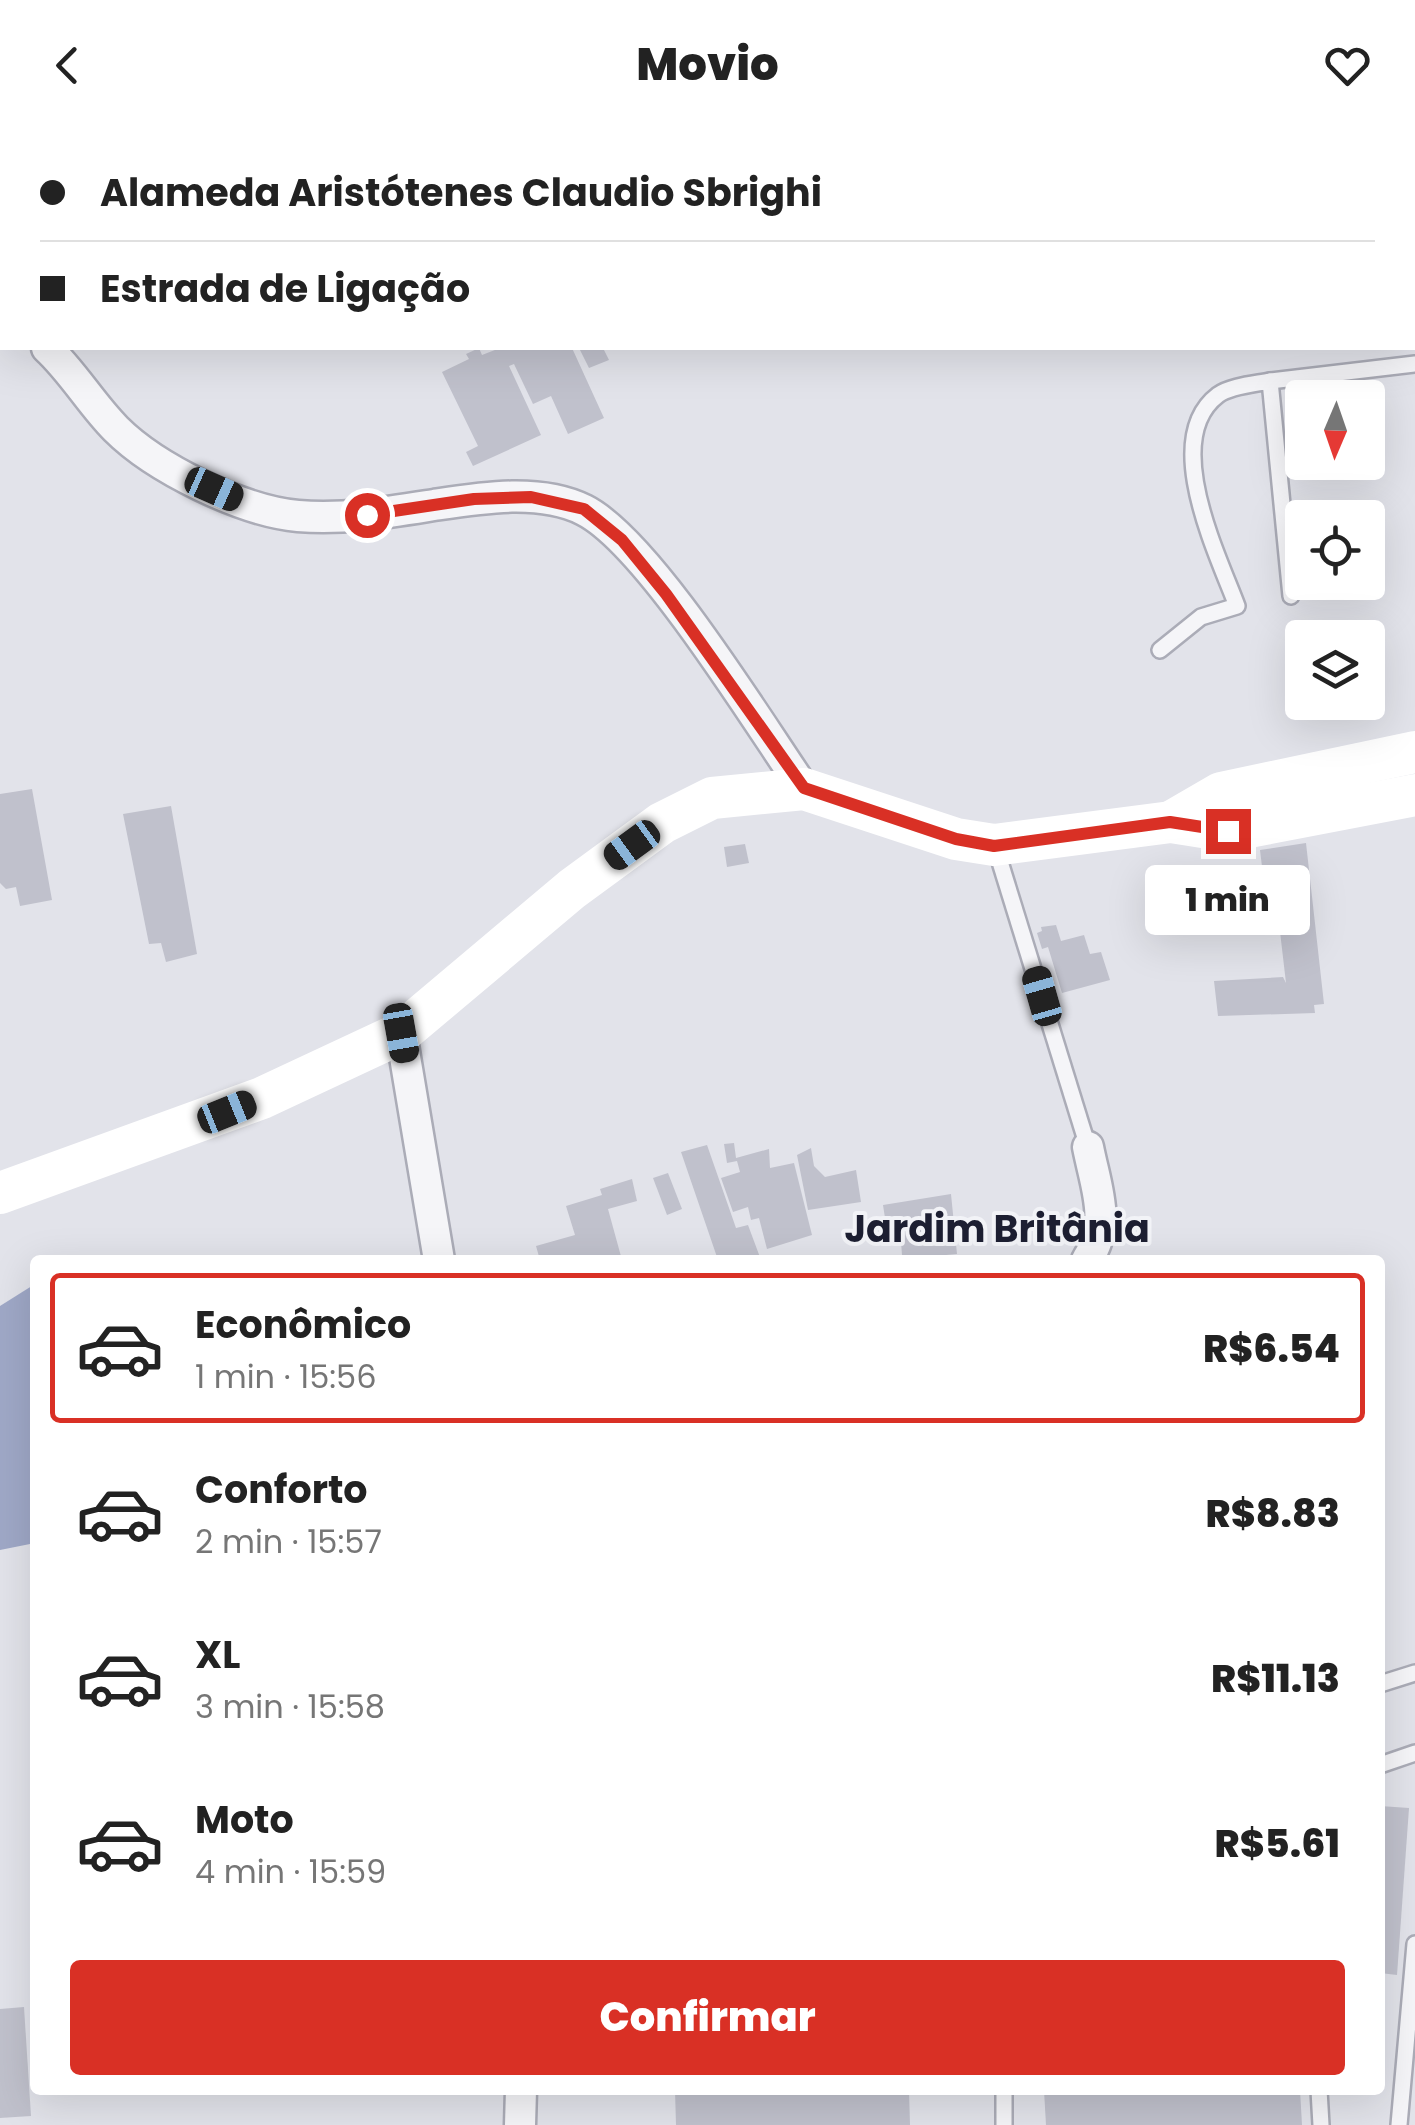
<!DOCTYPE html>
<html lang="pt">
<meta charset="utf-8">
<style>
body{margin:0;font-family:Poppins,sans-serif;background:#f2f2f2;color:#222;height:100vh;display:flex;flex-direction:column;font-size:38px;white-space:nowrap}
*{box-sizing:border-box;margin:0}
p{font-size:32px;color:#767676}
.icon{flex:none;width:55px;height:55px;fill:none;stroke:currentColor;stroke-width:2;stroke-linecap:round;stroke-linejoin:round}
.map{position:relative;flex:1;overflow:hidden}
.drawer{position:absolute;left:30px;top:1125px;width:1355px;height:840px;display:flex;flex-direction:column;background:#fff;border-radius:10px;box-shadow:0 10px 40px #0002}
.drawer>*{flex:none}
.hud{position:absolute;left:0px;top:0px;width:1415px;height:220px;box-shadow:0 10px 40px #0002;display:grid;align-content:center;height:220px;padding:0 40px;background:#fff}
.needle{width:65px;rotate:182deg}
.fabs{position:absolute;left:1285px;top:250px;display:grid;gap:20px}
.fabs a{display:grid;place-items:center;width:100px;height:100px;border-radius:10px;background:#fff;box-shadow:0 10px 40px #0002;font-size:50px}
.end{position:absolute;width:45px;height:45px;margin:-22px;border:12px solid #d93025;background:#fff;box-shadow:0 0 0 5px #fff}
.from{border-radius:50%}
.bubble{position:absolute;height:70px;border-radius:10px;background:#fff;box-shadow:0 10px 40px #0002;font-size:32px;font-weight:800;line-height:70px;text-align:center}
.car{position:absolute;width:30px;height:60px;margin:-30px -15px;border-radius:12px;box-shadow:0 0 8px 2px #0007;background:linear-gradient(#222 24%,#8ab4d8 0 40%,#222 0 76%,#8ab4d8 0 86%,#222 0)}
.hud b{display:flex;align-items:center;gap:35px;height:95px;font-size:38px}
.hud b+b{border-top:2px solid #e0e0e0}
.hud i{width:25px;height:25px;background:#222}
ul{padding:18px 0 0;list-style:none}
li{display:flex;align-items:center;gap:30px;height:150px;margin:0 20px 15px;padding:0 20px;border:5px solid transparent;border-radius:10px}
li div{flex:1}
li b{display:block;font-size:38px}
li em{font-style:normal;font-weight:800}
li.on{border-color:#d93025}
li>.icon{width:90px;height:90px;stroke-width:1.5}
.cta{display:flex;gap:20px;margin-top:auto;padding:20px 40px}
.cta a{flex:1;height:115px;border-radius:10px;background:#d93025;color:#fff;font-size:40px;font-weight:800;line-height:115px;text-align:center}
header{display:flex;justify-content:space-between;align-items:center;height:130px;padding:0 40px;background:#fff;font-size:45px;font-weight:800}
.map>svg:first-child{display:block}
</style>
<header><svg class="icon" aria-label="back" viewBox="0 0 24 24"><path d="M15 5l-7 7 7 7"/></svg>Movio<svg class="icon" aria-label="heart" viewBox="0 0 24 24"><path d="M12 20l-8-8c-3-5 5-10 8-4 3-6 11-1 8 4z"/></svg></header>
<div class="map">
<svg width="1415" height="1995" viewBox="0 0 1415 1995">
<rect width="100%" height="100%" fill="#e2e3ea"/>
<polygon fill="#9fa8c7" points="35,1154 35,1413 0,1420 0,1176"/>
<g fill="#c0c1cc">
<polygon points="479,218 482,225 500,218 572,218 604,288 568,304 551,266 533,274 514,234 509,236 541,305 473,336 466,322 478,316 442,242 469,229 466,224"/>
<polygon points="579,218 603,218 609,230 589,238"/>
<polygon points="32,659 52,770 20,776 16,757 6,759 0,753 0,664"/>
<polygon points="171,676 197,824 166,832 161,813 149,814 123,684"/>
<polygon points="1306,713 1324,874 1314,875 1315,883 1218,886 1214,851 1283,847 1286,853 1277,776 1267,778 1260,720"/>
<polygon points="745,714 749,733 727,737 724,717"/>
<polygon points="1056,795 1061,811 1084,805 1090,824 1101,822 1110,850 1062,863 1048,817 1042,819 1037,803 1042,801 1041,797"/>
<polygon points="734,1013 736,1028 769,1019 770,1038 794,1033 812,1105 767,1119 759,1088 751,1090 748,1077 733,1082 721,1048 740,1042 737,1031 727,1033 724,1014"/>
<polygon points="707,1015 736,1098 748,1095 761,1130 718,1130 681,1022"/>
<polygon points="811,1018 814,1036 825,1047 856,1040 861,1072 808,1080 797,1025"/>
<polygon points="668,1043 682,1079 667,1085 653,1048"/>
<polygon points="632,1049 637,1071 608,1079 622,1130 540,1130 536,1116 575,1105 566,1076 602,1065 600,1059"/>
<polygon points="951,1064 957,1124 891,1130 890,1126 902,1125 900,1100 887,1101 883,1075"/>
<polygon points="1380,1676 1409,1678 1397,1845 1380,1843"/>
<polygon points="24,1877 31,1986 0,1988 0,1879"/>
<polygon points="675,1960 909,1960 910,1995 676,1995"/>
<polygon points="1044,1960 1300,1960 1302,1995 1046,1995"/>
</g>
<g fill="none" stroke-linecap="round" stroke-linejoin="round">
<defs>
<g id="service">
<polyline points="1270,251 1415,234"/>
<path d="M 1160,520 L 1201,487 L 1237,476 C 1218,425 1160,309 1218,265 C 1230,256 1255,254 1270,251 L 1291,466"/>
<polyline points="996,719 1088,1017"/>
<polyline points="1380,1554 1415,1543"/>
<polyline points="1380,1635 1415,1623"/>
<polyline points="1319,1960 1321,1995"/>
<polyline points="1004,1995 1004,1960"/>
<polyline points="1399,1995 1415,1814"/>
</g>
<g id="minor">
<polyline points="0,192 2,193"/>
<path d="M 47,218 C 73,242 91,274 116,299 C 155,338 242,381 298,386 C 344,390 390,382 434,375 C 480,368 540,358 584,380 C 648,412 759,594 804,659"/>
<polyline points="401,903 439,1130"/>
<path d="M 1087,1130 C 1112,1093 1096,1058 1088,1017"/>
<polyline points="520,1995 521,1960"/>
</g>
</defs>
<use href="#service" stroke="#abacb7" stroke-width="20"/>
<use href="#minor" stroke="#abacb7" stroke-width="35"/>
<use href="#service" stroke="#f5f5f8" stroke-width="15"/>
<use href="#minor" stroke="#f5f5f8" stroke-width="30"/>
<g stroke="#fff" stroke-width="42">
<polyline points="1171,692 1221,663 1415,622"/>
<polyline points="0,1063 262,968 401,903 572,759 662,693 712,668 804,659 956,709 994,715 1171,692 1228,701 1415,665"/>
</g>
</g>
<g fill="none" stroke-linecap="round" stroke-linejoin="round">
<polyline stroke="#d93025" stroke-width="12" points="367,385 474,369 531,367 584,379 622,410 666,464 804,658 956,709 994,716 1170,692 1228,701"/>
</g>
<g text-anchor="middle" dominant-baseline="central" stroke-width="8" stroke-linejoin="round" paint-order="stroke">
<g font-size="38" font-weight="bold" fill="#1d1f32" stroke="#f2f3f7">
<text x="997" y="1098">Jardim Britânia</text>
</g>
</g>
</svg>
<div class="fabs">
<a><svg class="needle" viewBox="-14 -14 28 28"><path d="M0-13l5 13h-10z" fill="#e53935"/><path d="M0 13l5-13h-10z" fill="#767676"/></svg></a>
<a><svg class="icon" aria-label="locate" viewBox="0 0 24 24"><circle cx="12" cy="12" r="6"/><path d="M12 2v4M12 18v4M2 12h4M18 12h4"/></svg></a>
<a><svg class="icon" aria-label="layers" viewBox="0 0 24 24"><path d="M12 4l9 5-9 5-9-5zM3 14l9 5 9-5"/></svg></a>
</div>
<i class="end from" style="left:367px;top:385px"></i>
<i class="end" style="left:1228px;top:701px"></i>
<div class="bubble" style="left:1145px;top:735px;width:165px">1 min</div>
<i class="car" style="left:214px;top:359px;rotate:114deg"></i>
<i class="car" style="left:632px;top:715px;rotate:234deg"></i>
<i class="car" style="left:1042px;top:866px;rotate:344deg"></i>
<i class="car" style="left:401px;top:903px;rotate:170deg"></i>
<i class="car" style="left:227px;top:982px;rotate:68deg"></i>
<div class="hud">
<b><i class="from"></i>Alameda Aristótenes Claudio Sbrighi</b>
<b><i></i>Estrada de Ligação</b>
</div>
<section class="drawer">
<ul>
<li class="on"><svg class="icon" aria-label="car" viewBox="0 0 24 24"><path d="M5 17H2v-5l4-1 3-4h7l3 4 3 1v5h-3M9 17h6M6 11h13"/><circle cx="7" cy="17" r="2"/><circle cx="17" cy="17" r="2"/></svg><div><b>Econômico</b><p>1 min · 15:56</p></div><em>R$6.54</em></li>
<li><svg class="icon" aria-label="car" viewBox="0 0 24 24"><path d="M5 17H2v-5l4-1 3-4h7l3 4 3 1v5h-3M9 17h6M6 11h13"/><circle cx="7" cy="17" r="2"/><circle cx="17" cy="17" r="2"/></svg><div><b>Conforto</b><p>2 min · 15:57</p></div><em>R$8.83</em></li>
<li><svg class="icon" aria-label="car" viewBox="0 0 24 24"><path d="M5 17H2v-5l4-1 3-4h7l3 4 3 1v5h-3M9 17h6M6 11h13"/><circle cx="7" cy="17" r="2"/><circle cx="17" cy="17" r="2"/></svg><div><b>XL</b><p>3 min · 15:58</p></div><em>R$11.13</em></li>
<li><svg class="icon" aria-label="car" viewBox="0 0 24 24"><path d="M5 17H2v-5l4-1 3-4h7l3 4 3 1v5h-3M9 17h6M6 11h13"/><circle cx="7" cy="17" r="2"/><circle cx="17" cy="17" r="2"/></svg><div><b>Moto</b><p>4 min · 15:59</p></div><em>R$5.61</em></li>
</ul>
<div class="cta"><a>Confirmar</a></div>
</section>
</div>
